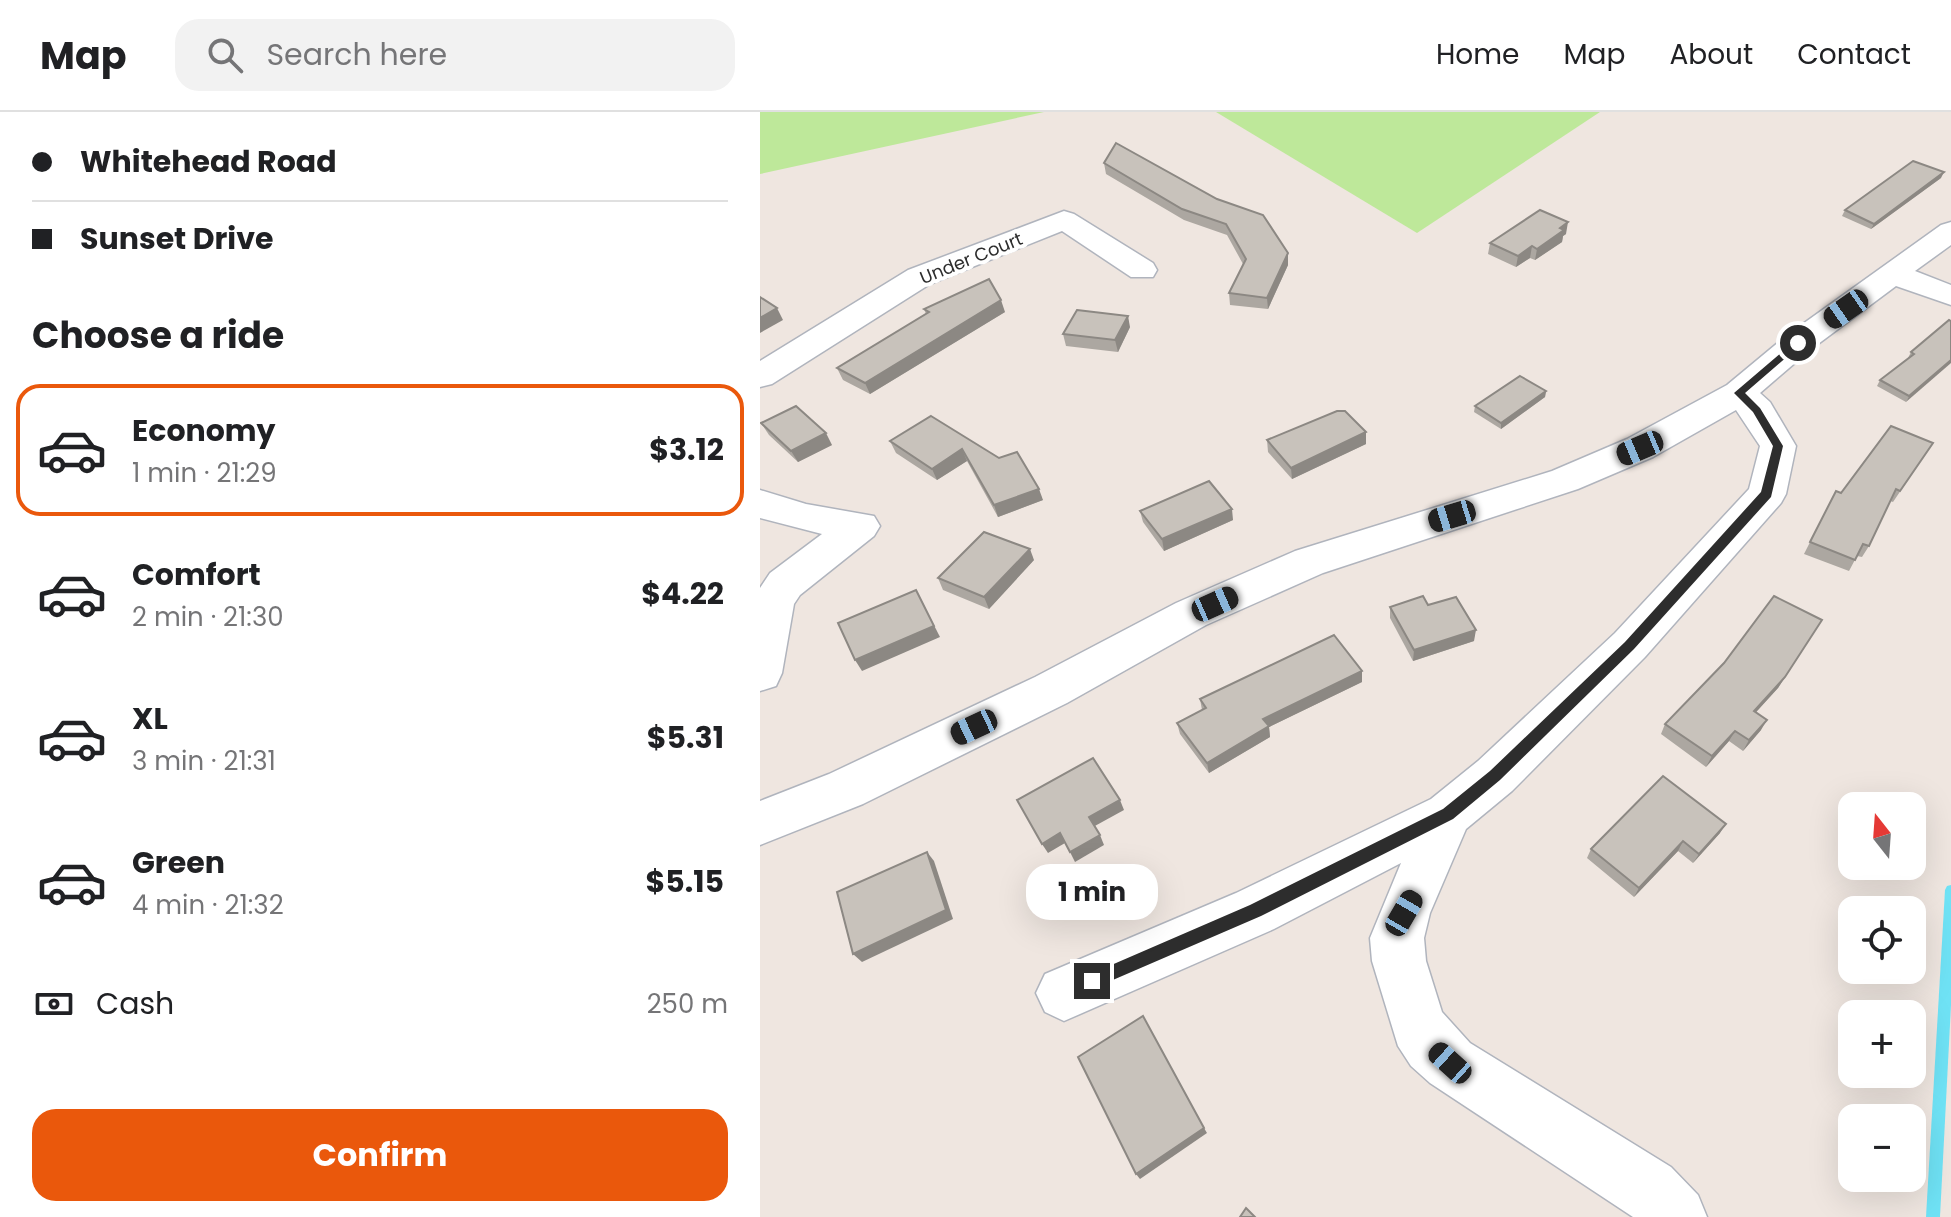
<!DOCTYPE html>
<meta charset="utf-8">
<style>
body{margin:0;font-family:Poppins,sans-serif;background:#f2f2f2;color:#202124;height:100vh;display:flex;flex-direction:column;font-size:30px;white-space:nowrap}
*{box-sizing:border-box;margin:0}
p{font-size:26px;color:#757577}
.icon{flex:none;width:44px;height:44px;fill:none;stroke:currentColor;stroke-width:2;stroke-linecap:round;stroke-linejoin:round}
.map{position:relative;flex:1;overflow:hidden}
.side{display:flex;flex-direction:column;background:#fff;width:760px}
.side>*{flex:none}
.banner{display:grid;align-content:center;height:176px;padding:0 32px;background:#fff}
.needle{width:52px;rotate:343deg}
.controls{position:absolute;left:1078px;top:680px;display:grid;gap:16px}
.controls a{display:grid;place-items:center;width:88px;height:88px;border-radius:16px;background:#fff;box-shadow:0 8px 32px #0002;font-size:40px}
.end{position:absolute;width:36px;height:36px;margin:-18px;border:10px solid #2d2d2d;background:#fff;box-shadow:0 0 0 4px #fff}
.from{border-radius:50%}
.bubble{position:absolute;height:56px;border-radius:24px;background:#fff;box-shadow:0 8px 32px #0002;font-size:26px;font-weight:700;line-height:56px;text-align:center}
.car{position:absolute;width:24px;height:48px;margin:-24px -12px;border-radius:10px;box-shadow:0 0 6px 2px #0007;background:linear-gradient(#222 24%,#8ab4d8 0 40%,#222 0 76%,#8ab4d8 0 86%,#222 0)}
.banner b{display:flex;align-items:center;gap:28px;height:76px;font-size:30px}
.banner b+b{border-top:2px solid #e0e0e0}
.banner i{width:20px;height:20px;background:#202124}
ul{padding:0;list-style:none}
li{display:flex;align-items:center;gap:24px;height:132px;margin:0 16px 12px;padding:0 16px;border:4px solid transparent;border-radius:24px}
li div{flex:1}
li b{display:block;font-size:30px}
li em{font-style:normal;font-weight:700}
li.selected{border-color:#ea580c}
li>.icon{width:72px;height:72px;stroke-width:1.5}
h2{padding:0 32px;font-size:36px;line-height:96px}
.pay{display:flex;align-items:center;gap:20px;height:88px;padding:0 32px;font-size:30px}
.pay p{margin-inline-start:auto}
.button{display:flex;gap:16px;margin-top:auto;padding:16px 32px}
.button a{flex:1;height:92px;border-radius:24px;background:#ea580c;color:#fff;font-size:32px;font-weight:700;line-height:92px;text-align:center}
header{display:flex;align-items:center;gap:48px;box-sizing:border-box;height:112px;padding:0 40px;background:#fff;border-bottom:2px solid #e0e0e0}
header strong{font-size:38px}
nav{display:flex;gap:44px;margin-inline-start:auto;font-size:28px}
.search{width:560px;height:72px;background:#f2f2f2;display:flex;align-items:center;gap:20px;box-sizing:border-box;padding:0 28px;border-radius:24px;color:#757577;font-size:30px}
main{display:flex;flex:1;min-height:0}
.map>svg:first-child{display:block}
</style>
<header>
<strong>Map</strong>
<div class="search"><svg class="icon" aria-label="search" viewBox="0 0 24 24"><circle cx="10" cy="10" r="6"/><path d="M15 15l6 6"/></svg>Search here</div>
<nav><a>Home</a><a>Map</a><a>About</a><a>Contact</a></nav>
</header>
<main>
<section class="side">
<div class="banner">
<b><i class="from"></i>Whitehead Road</b>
<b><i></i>Sunset Drive</b>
</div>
<h2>Choose a ride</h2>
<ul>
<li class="selected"><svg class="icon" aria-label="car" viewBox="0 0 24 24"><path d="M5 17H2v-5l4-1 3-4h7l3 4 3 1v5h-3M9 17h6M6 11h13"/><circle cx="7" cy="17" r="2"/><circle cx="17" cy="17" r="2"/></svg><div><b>Economy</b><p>1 min · 21:29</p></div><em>$3.12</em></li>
<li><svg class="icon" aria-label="car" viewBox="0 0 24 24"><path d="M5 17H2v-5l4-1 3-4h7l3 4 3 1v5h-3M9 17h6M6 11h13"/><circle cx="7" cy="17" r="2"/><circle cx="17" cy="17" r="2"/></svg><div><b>Comfort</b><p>2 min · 21:30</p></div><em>$4.22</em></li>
<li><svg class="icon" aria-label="car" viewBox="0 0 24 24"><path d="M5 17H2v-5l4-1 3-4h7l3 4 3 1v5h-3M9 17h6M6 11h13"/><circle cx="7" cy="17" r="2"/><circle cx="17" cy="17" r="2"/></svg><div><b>XL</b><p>3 min · 21:31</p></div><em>$5.31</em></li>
<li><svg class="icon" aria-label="car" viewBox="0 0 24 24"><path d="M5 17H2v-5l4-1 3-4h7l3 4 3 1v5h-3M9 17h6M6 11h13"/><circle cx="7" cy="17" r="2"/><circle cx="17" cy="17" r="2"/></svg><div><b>Green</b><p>4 min · 21:32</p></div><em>$5.15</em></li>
</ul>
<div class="pay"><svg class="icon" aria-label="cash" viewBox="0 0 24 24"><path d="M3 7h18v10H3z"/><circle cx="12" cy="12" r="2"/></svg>Cash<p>250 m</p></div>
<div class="button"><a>Confirm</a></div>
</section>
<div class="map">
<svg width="1191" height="1105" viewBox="0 0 1191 1105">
<rect width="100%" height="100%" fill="#efe6e0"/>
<g fill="#bee89a">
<polygon points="0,0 284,0 0,62"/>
<polygon points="456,0 840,0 657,121"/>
</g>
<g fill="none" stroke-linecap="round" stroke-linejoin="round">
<polygon fill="#6fe2f5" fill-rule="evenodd" points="1191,773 1191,893 1180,1105 1166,1105 1185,778 1187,774"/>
<defs>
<g id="minor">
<polygon points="304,99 314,102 393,151 397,158 393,165 371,165 302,119 170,172 12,272 0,275 0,249 148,158"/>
<polygon points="1191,110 1191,133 1155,159 1191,173 1191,193 1136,174 1050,238 1000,281 1010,290 1036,334 1026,382 1021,391 885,545 752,679 706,717 670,801 664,826 666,849 682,900 710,931 911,1055 938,1083 947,1105 873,1105 670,971 651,954 638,934 612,849 610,826 641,751 514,817 304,909 285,900 276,881 285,862 476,781 671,687 718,649 855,521 989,377 1000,334 976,298 893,345 818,377 563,461 446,513 307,591 103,692 0,733 0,689 69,662 275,565 416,491 535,439 792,359 867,327 967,273 1026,224 1181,113"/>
<polygon points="0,378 46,392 114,404 120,414 114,424 40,483 34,492 22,561 16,574 0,579 0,476 10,461 62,422 0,406"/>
</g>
</defs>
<use href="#minor" stroke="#b0b4bd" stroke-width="3"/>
<use href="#minor" fill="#fff" fill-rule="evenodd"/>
</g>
<g fill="#aca7a1">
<polygon points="344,51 528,141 528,153 508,197 470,193 469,181 483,152 467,123 424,108 346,62"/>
<polygon points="1181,66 1111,117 1082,104 1085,98"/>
<polygon points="806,122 803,124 802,130 775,148 770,146 756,155 728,142 730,131"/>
<polygon points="164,197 245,200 110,282 83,268 77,256 166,202"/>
<polygon points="1191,209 1146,290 1117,274 1120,268 1148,246 1151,240"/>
<polygon points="370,215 358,240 306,234 303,222"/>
<polygon points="786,279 785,285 741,317 714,300 715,294"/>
<polygon points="171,304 283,388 238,405 207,349 177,368 136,341 130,329"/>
<polygon points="1,311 72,333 38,350 9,323"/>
<polygon points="606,320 606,332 532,367 508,340 507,328"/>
<polygon points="1173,331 1133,390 1130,389 1109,434 1102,445 1097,444 1089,459 1044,442 1076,379 1081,381"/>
<polygon points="380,399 473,408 404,439 383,410"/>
<polygon points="274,448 229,497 183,478 178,466"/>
<polygon points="668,493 714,529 653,549 630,506 630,495"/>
<polygon points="1055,519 1018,576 996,600 1001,618 983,639 969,629 946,655 901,622 905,612"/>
<polygon points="602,570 509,615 510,625 449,661 420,622 417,611 442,598 440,587"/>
<polygon points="960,721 933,751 918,739 874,785 827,746 831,737"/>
</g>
<g fill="#8c8883">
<polygon points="1184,60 1181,66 1111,117 1114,112"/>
<polygon points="808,110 806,122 803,124 802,130 775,148 777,137 800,116"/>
<polygon points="772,134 770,146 756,155 758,144"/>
<polygon points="528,141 528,153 508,197 507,186"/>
<polygon points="241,188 245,200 110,282 105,271"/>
<polygon points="17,196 23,208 0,221 0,206"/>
<polygon points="368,204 370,215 358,240 355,228"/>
<polygon points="1191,248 1191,251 1146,290 1149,284"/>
<polygon points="786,279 785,285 741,317 741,311"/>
<polygon points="606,320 606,332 532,367 531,356"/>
<polygon points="66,321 72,333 38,350 31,339"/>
<polygon points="202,337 207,349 177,368 172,357"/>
<polygon points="279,377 283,388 238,405 234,393"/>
<polygon points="472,397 473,408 404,439 402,427"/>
<polygon points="270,437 274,448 229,497 224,485"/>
<polygon points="156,478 180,525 102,559 95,548"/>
<polygon points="716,518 714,529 653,549 654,538"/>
<polygon points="1055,519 1018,576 988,609 994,599"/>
<polygon points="602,559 602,570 509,615 510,625 449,661 447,651 503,607"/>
<polygon points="1007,608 1001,618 983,639 989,628"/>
<polygon points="975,619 969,629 946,655 952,644"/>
<polygon points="360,688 364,698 333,715 329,705"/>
<polygon points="966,712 960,721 933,751 939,742"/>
<polygon points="300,721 305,731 288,741 282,732"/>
<polygon points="340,723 344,733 315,750 310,740"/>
<polygon points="923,729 918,739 874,785 879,776"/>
<polygon points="167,740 174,749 193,807 102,850 93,842"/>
<polygon points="444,1016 447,1021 380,1067 376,1062"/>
</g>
<g fill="#c8c2bb" stroke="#8c8883" stroke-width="2">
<polygon points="356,31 457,87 503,103 528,141 507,186 469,181 486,147 466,112 422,97 344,51"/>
<polygon points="1153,49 1184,60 1114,112 1085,98"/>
<polygon points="780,98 808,110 800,116 804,118 777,137 772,134 758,144 730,131"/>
<polygon points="229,167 241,188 105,271 77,256 169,200 164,197"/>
<polygon points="0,185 17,196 0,206"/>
<polygon points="317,198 368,204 355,228 303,222"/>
<polygon points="1189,208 1191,209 1191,248 1149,284 1120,268 1154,242 1151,240"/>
<polygon points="760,264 786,279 741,311 715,294"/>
<polygon points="36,294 66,321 31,339 1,311"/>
<polygon points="577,299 585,299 606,320 531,356 507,328"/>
<polygon points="171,304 239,346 257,340 279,377 234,393 202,337 172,357 130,329"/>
<polygon points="1131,314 1173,331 1140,379 1136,377 1109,434 1103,432 1095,448 1050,430 1076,379 1081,381"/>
<polygon points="449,369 472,397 402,427 380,399"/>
<polygon points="224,420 270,437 224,485 178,466"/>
<polygon points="156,478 174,514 95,548 78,511"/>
<polygon points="663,484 668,493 696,485 716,518 654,538 630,495"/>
<polygon points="1014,484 1062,508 1025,565 994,599 1007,608 989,628 975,619 952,644 905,612 964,551"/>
<polygon points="574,523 602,559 503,607 509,614 447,651 417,611 446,596 440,587"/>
<polygon points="333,646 360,688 329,705 340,723 310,740 300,721 282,732 257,688"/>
<polygon points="903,664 966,712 939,742 923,729 879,776 831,737"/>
<polygon points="167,740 186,798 93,842 77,780"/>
<polygon points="383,904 444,1016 376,1062 318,945"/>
<polygon points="486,1096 495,1105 480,1105"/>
</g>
<polygon fill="#2d2d2d" points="1035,229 1043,231 985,281 1000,296 1023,334 1011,385 874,537 740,668 693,707 501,804 332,877 326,875 326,864 490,793 683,697 730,659 865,530 1001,380 1013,334 993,300 974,281"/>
<g text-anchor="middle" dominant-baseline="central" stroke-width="8" stroke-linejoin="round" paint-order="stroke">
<g font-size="18" fill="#2d2d2d" stroke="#fff">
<text transform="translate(211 146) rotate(-22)">Under Court</text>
</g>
</g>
</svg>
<div class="controls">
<a><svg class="needle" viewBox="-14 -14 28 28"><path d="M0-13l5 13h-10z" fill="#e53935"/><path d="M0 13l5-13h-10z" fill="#757577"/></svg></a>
<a><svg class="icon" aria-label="locate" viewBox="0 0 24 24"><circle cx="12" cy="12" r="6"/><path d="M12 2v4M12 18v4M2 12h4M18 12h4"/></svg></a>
<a>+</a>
<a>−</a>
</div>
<i class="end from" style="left:1038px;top:231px"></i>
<i class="end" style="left:332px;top:869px"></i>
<div class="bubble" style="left:266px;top:752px;width:132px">1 min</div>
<i class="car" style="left:1086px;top:197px;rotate:235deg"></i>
<i class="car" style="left:880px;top:336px;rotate:247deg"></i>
<i class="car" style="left:692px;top:404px;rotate:253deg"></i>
<i class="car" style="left:455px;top:492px;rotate:66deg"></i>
<i class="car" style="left:214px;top:615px;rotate:245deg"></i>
<i class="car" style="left:644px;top:801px;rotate:30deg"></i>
<i class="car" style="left:690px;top:951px;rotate:312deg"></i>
</div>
</main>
